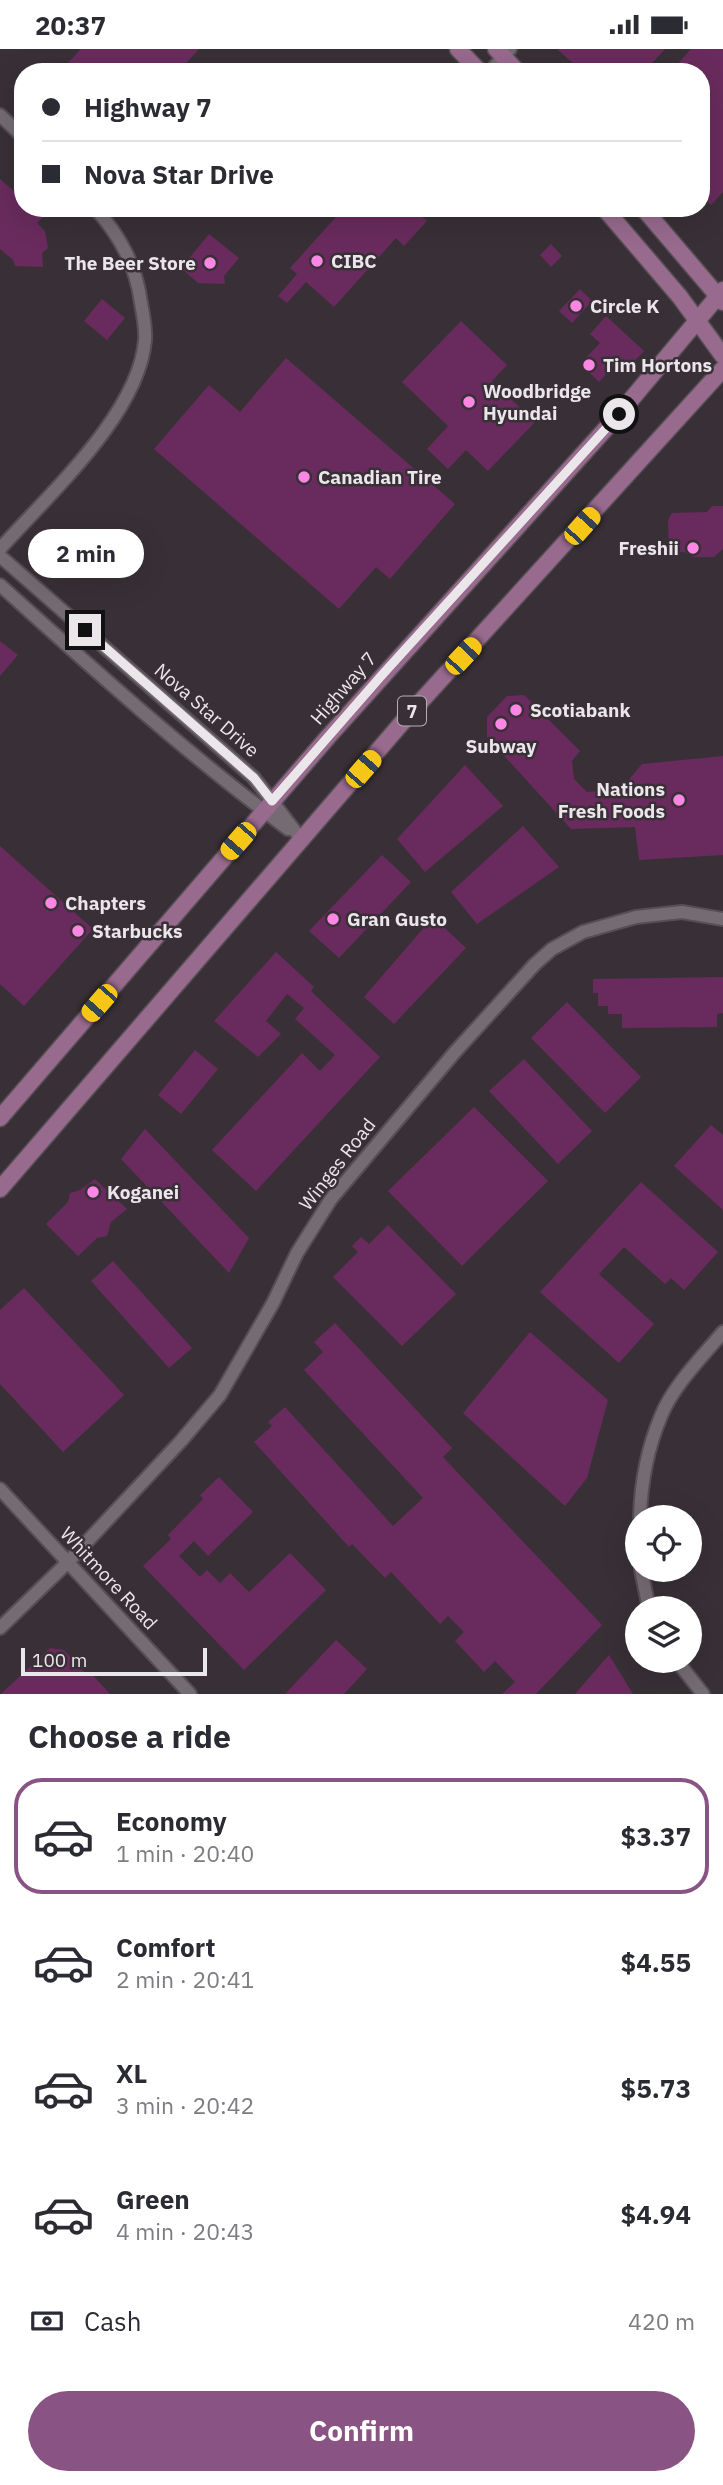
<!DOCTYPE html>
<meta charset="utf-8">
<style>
body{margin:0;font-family:"IBM Plex Sans",sans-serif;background:#f7f7f7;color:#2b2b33;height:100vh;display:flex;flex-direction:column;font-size:26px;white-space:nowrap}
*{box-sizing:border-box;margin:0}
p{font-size:23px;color:#7c7c81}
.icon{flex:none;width:38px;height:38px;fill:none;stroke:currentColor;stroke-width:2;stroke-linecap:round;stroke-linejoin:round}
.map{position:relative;height:1645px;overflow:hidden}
.panel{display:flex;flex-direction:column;background:#fff;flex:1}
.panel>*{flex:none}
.hud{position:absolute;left:14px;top:14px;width:696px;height:154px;border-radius:28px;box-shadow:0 7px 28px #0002;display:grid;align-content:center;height:154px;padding:0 28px;background:#fff}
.controls{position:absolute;left:625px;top:1456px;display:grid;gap:14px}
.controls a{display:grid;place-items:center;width:77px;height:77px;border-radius:50%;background:#fff;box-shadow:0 7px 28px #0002;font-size:35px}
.scale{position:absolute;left:21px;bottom:18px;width:186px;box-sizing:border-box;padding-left:7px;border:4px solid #ebe6ea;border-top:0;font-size:19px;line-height:24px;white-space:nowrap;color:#ebe6ea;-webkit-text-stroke:5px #383036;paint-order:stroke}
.end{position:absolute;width:32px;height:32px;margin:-16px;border:9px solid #ebe6ea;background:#111;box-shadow:0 0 0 4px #111}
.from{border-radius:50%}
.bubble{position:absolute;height:49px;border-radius:24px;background:#fff;box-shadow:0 7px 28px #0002;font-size:23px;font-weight:700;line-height:49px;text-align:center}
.car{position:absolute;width:21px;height:42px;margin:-21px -10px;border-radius:9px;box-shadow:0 0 5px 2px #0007;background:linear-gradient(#f5c518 24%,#345 0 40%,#f5c518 0 76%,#345 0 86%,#f5c518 0)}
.hud b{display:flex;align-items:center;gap:24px;height:66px;font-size:26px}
.hud b+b{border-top:2px solid #e1e1e2}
.hud i{width:18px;height:18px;background:#2b2b33}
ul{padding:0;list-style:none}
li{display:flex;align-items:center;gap:21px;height:116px;margin:0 14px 10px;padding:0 14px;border:4px solid transparent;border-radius:28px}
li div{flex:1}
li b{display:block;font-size:26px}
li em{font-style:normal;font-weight:700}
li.current{border-color:#895483}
li>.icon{width:63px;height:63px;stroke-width:1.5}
h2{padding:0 28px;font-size:32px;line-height:84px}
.pay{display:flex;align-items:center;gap:18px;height:77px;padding:0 28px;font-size:26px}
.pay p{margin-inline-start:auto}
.action{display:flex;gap:14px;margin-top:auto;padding:14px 28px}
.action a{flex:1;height:80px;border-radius:42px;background:#895483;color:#fff;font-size:28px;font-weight:700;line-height:80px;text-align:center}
.status{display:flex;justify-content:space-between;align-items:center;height:49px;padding:0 35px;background:#fff;direction:ltr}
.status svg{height:19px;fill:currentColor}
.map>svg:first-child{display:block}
</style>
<div class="status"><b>20:37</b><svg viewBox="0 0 49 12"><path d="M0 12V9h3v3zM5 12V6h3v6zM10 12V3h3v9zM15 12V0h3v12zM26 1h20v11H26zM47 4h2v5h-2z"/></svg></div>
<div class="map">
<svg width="723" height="1645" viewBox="0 0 723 1645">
<rect width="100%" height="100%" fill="#383036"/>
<g fill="#692b5d">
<polygon points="81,0 199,0 178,23 59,23"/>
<polygon points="557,0 665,0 644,23 570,23 576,17"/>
<polygon points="691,0 723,0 723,143 711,156 702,147 702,23 670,23"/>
<polygon points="0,130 23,150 23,159 33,159 43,168 37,174 45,182 48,199 42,204 43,218 15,217 13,211 0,200"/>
<polygon points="344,159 428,159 421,167 427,172 404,197 396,189 334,258 306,233 287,254 278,247 297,225 290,219"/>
<polygon points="209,185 239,209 224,227 225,235 198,234 181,219"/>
<polygon points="551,195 562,207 551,218 540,206"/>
<polygon points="580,240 592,252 572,274 559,262"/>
<polygon points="102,250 125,269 107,291 84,272"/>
<polygon points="606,267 644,302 626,321 618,312 599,333 580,315 600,294 590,285"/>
<polygon points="461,272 507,316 492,332 535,373 488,422 466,401 448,420 427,400 448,377 402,333"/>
<polygon points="286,309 455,455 390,530 376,518 339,560 154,400 209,336 240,363"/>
<polygon points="712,457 723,457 723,500 714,508 693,508 684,503 676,503 669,499 668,471 672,464 707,463"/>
<polygon points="0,592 18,606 0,627"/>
<polygon points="524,646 580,702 572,712 574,730 587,743 621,740 642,715 723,707 723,806 639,811 635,778 571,780 487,688 487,668 507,647"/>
<polygon points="465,716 503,757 425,823 397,790"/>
<polygon points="523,777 559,818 477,875 451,843"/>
<polygon points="0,797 93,880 24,957 0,935"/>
<polygon points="382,806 411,833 339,909 309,882"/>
<polygon points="433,868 466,899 394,975 364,948"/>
<polygon points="276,903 314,938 311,942 380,1008 256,1142 212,1101 302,1004 320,1022 335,1006 295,970 304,959 287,945 266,972 281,985 258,1008 214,972"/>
<polygon points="723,928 723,964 717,965 717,978 622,979 622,965 608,965 608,957 598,957 598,944 593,944 593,930"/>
<polygon points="567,953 641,1028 605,1064 531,989"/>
<polygon points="195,1001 218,1020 181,1065 158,1046"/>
<polygon points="524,1010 592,1082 558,1115 489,1042"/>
<polygon points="474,1058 548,1132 462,1217 388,1142"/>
<polygon points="711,1076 723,1086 723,1161 674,1117"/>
<polygon points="145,1080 249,1189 229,1224 121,1110"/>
<polygon points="95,1130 127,1160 111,1173 107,1187 97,1189 78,1207 46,1175 68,1153 70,1144 80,1141"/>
<polygon points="641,1133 718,1203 684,1241 671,1229 665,1235 624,1198 599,1225 654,1275 619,1314 540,1243"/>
<polygon points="388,1176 456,1245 402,1297 333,1228 358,1203 352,1197 361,1188 369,1195"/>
<polygon points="113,1212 192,1299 169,1319 91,1232"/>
<polygon points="24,1239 124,1346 63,1403 0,1335 0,1261"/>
<polygon points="335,1274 452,1399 443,1408 602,1576 536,1645 502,1645 515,1633 495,1612 484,1623 455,1592 464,1583 448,1567 440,1575 391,1523 385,1529 352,1495 349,1498 254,1393 272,1377 268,1373 285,1358 393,1477 423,1449 304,1321 323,1303 314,1293"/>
<polygon points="530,1283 608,1351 587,1429 565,1457 463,1364"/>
<polygon points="219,1428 253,1463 208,1507 194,1492 179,1507 200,1528 207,1521 220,1534 230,1524 249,1543 290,1504 326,1541 244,1621 143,1517 171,1490 168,1486 203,1450 200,1446"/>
<polygon points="336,1591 367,1620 344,1645 285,1645"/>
<polygon points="50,1599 64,1601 87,1626 90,1623 110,1645 1,1645"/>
<polygon points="609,1606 633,1645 575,1645"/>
</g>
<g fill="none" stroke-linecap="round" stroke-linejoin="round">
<defs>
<g id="minor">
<polyline points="490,23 510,0"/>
<polyline points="0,66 23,88"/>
<path d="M 0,500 C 48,446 139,365 145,291 C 146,279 143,265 141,254 C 136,216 120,187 95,159"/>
<polyline points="0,507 254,729 301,790"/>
<path d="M 0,536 C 93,620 187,705 288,780"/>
<polyline points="0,1440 190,1645"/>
<path d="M 640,1468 C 641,1434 648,1398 661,1367 C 673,1337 702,1308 723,1283"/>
<polyline points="641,1521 649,1559"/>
<polyline points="0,1579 68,1513 181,1392 220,1346 273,1254 297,1204 331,1150 455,1003 535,915 552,900 583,883 636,868 682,863 723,870"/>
<polyline points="677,1612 703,1645"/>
</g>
<g id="major">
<polyline points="458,0 480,23"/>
<polyline points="496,0 518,23"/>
<polyline points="604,159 680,248 723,307"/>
<polyline points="643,159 723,253"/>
<polyline points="0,1069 328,688 619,365 723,241"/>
<polyline points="0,1140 413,661 723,320"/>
</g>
</defs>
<use href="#minor" stroke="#554e53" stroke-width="16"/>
<use href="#major" stroke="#554e53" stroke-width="19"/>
<use href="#minor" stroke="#756b73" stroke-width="12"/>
<use href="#major" stroke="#986a8e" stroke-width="16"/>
</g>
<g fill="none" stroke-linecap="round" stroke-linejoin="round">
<polyline stroke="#ebe6ea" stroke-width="9" points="85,581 254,729 272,752 382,626 619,365"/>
</g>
<g fill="#fc86e4" stroke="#383036" stroke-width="2.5">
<circle cx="317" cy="212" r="7"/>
<circle cx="210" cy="214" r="7"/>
<circle cx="576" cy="257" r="7"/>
<circle cx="589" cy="316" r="7"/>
<circle cx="469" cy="353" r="7"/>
<circle cx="304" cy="428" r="7"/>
<circle cx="693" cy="499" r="7"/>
<circle cx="516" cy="661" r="7"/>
<circle cx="501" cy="675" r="7"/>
<circle cx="679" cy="751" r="7"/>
<circle cx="51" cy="854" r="7"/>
<circle cx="333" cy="870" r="7"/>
<circle cx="78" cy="882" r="7"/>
<circle cx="93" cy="1143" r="7"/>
</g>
<g text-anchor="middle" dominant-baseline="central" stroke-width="5" stroke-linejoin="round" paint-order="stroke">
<rect fill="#383036" stroke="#b5afb4" stroke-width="2" x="398" y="647.5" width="28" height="29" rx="5"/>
<g font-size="18" font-weight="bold" fill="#ebe6ea">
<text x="412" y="662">7</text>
</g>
<g font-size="19" font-weight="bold" fill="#ebe6ea" stroke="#383036" text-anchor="start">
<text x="331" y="212">CIBC</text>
<text x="196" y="214" text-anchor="end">The Beer Store</text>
<text x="590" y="257">Circle K</text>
<text x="603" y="316">Tim Hortons</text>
<text x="483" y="342">Woodbridge<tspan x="483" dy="22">Hyundai</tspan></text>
<text x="318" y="428">Canadian Tire</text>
<text x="679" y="499" text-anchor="end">Freshii</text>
<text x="530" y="661">Scotiabank</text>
<text x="501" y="697" text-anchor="middle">Subway</text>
<text x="665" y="740" text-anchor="end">Nations<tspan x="665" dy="22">Fresh Foods</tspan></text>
<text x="65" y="854">Chapters</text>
<text x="347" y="870">Gran Gusto</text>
<text x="92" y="882">Starbucks</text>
<text x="107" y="1143">Koganei</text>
</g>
<g font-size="19" fill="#ebe6ea" stroke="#383036">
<text transform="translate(343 639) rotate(-49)">Highway 7</text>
<text transform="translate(207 661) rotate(41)">Nova Star Drive</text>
<text transform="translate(337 1115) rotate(-52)">Winges Road</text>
<text transform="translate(109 1529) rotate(47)">Whitmore Road</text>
</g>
</g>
</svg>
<div class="controls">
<a><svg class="icon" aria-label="locate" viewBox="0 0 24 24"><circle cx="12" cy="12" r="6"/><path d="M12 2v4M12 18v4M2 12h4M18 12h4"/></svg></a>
<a><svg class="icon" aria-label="layers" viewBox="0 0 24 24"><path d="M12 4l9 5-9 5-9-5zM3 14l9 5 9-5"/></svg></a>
</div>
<div class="scale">100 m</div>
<i class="end from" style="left:619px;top:365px"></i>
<i class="end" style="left:85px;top:581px"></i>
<div class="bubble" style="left:28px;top:480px;width:116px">2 min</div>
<i class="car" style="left:582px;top:477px;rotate:42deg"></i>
<i class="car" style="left:463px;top:607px;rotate:43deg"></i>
<i class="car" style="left:363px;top:720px;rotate:41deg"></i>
<i class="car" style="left:238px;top:792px;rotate:221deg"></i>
<i class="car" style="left:99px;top:954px;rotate:221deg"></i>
<div class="hud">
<b><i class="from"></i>Highway 7</b>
<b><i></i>Nova Star Drive</b>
</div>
</div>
<section class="panel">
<h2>Choose a ride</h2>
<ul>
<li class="current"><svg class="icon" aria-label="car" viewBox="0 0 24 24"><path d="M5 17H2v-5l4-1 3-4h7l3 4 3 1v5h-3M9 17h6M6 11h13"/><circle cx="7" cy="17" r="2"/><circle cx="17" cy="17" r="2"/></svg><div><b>Economy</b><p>1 min · 20:40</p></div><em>$3.37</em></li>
<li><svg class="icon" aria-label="car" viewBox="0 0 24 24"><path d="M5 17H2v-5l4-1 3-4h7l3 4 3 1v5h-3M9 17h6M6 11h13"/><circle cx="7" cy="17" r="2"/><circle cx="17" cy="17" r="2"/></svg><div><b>Comfort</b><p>2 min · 20:41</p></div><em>$4.55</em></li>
<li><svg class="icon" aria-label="car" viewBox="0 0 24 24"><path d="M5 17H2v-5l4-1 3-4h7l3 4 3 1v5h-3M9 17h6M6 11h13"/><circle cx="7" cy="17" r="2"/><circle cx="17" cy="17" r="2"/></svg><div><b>XL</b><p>3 min · 20:42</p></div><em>$5.73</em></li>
<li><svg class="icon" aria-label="car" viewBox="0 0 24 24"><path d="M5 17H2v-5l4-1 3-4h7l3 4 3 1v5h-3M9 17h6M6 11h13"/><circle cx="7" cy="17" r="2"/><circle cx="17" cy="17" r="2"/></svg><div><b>Green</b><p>4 min · 20:43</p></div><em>$4.94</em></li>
</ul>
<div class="pay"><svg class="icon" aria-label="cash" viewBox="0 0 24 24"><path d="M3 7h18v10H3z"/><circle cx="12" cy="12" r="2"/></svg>Cash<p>420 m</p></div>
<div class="action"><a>Confirm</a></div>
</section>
